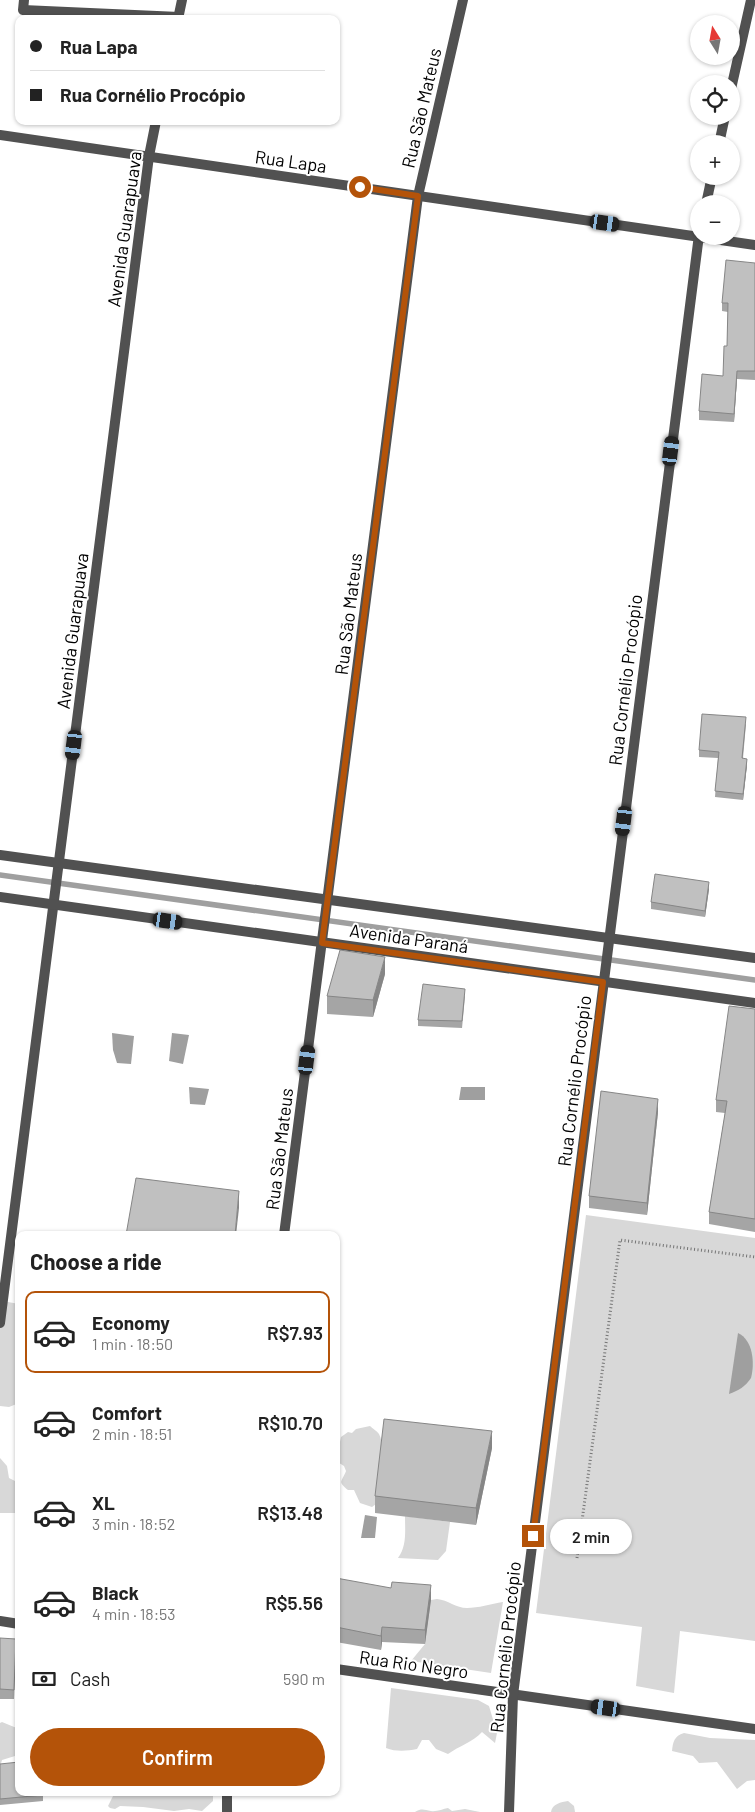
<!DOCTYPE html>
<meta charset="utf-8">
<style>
body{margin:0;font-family:Barlow,sans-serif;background:#f6f6f6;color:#222;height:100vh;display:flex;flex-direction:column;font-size:19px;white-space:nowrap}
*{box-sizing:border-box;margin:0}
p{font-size:16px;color:#767676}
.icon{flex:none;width:28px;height:28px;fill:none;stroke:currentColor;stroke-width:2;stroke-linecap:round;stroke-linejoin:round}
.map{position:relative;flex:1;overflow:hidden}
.panel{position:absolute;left:15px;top:1231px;width:325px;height:565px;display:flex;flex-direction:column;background:#fff;border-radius:10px;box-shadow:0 1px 4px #0004}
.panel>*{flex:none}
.hud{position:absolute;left:15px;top:15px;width:325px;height:110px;border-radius:10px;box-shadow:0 1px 4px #0004;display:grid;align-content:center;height:110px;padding:0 15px;background:#fff}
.needle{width:32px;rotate:349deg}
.tools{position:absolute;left:690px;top:15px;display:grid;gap:10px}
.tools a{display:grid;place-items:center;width:50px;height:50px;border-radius:50%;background:#fff;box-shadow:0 1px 4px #0004;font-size:25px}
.end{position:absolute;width:22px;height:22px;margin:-11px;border:6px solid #b45309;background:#fff;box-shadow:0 0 0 2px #fff}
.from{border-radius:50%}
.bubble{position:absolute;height:35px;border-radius:18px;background:#fff;box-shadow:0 1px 4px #0004;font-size:16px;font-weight:600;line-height:35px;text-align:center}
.car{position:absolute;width:15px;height:30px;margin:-15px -8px;border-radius:6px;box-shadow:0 0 4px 1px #0007;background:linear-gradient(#222 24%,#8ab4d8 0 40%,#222 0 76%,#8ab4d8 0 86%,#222 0)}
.hud b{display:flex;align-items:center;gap:18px;height:48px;font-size:19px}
.hud b+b{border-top:1px solid #e0e0e0}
.hud i{width:12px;height:12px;background:#222}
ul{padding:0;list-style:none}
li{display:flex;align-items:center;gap:15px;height:82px;margin:0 10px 8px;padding:0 5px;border:2px solid transparent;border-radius:10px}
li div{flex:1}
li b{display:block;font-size:19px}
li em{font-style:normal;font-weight:600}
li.selected{border-color:#b45309}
li>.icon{width:45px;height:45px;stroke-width:1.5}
h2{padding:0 15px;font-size:22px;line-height:60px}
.pay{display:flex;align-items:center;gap:12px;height:55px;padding:0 15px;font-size:19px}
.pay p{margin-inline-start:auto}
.button{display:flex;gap:10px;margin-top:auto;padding:10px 15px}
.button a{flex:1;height:58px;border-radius:30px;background:#b45309;color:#fff;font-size:20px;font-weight:600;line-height:58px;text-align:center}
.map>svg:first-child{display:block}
</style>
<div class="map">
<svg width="755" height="1812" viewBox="0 0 755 1812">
<rect width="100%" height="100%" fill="#fff"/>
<g fill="#d8d8d8">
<polygon points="586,1215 755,1238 755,1641 680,1631 674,1693 636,1686 642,1627 536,1613"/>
<polygon points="8,1302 19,1304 19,1337 15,1349 19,1362 19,1403 9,1407 0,1406 0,1305"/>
<path d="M 370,1426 C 372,1428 377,1431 379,1434 C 387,1449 378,1487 376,1504 L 372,1507 L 360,1503 L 354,1490 L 348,1490 C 337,1481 342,1482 346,1471 L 344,1466 L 336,1461 L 341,1437 L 348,1432 L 352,1433 L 356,1429 Z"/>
<polygon points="0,1458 7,1466 9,1478 19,1483 19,1513 0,1513"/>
<path d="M 405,1516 L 450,1522 L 446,1551 L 438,1560 L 398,1558 C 407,1546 405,1531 405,1516 Z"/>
<path d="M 437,1599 C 448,1600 456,1608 467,1608 C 478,1608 491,1604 503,1602 L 491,1673 L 411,1661 L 425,1644 L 431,1600 Z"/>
<path d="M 391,1688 L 478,1700 L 489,1706 L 497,1733 L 495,1743 L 482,1732 C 473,1742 459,1746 448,1754 L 436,1749 L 429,1740 L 422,1740 L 417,1749 C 407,1751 396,1752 386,1748 Z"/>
<polygon points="2,1722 19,1729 19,1746 15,1756 2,1760 0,1767 0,1723"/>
<path d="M 684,1733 L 710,1738 L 755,1740 L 755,1780 L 747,1781 L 737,1789 L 717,1762 L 699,1763 L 693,1756 L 672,1751 C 673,1742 674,1736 684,1733 Z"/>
<polygon points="115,1792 213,1792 213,1801 202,1811 189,1809 174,1811 143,1807 120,1806 115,1809 110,1808 108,1806"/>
<path d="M 568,1801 L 574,1806 L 575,1812 L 551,1812 C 552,1804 561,1802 568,1801 Z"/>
<path d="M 448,1808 L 452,1811 L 465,1809 L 480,1812 L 415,1812 C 422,1808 424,1810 431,1811 C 436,1812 443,1809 448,1808 Z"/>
</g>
<g fill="#9f9f9f">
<polygon points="112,1033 134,1036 131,1064 117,1063 113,1050"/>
<polygon points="172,1033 189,1035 183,1064 169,1061"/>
<polygon points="189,1087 209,1089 205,1105 190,1104"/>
<polygon points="461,1087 485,1087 485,1100 459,1100"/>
<path d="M 738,1333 C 753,1340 755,1363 751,1378 C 746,1386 738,1391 729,1394 Z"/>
<polygon points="365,1515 377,1517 375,1538 361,1538"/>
</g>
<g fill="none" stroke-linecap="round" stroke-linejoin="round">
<polyline stroke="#9f9f9f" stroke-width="5.5" points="0,875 755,980"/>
<polyline stroke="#737373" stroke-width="3" stroke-dasharray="1 2.5" stroke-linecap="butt" points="577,1558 620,1240 755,1257"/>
<g stroke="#515151" stroke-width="10">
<polyline points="24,0 23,10 179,17"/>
<polyline points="178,19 182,0"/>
<polyline points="731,89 751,0"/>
<polyline points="0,135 755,245"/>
<polyline points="719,144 725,116"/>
<polyline points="706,204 712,176"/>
<polyline points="284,1235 418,196 463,0"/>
<polyline points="0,1323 149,156 156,121"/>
<polyline points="0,1621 19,1624"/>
<polyline points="336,1669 755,1729"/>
<polyline points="227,1812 227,1792"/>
<polyline points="509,1812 513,1695 699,235"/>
</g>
<g stroke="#515151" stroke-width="10">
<polyline points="0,855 755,958"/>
<polyline points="0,897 755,1003"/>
</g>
</g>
<g fill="#a5a5a5">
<polygon points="755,263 755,380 737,379 734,422 699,420 699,411 723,376 727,346 728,312 722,311 722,303"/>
<polygon points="746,724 743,758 747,765 743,800 715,797 718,758 699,757 699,750"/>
<polygon points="709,889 705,917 651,909 651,902"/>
<polygon points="385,974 373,1017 327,1014 327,996"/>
<polygon points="465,996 462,1028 418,1026 418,1020"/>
<polygon points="755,1009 755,1232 709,1224 709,1212 725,1113 716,1112 716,1100"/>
<polygon points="658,1112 647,1215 589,1208 589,1196"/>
<polygon points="492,1448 476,1525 375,1513 375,1496"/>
<polygon points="336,1578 431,1600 425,1644 382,1642 381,1650 336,1642"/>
<polygon points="0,1638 16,1648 14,1699 0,1699"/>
<polygon points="0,1764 43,1792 43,1801 0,1805"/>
</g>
<g fill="#868686">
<polygon points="737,371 737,379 734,422 734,414"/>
<polygon points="747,759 747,765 743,800 743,794"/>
<polygon points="709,882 709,889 705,917 705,911"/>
<polygon points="385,957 385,974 373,1017 373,1000"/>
<polygon points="658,1099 658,1112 647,1215 647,1203"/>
<polygon points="239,1191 239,1208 236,1235 235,1235"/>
<polygon points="492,1431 492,1448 476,1525 476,1508"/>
<polygon points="431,1585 431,1600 425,1644 425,1630"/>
<polygon points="382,1627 382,1642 381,1650 381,1636"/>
</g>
<g fill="#c0c0c0" stroke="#868686">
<polygon points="726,260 755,263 755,371 737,371 734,414 699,411 702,374 723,376 724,346 727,346 728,303 722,303"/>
<polygon points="702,714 746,717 742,758 747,759 743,794 715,791 719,752 699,750"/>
<polygon points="655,874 709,882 705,911 651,902"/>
<polygon points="340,950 385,957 373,1000 327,996"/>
<polygon points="423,984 465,989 462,1021 418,1020"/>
<polygon points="729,1006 755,1009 755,1219 709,1212 727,1101 716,1100"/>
<polygon points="601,1091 658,1099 647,1203 589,1196"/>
<polygon points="136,1178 239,1191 235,1235 126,1235"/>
<polygon points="384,1419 492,1431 476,1508 375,1496"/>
<polygon points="336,1578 391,1588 392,1582 431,1585 425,1630 382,1627 381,1636 336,1627"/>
<polygon points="0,1638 16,1639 14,1690 0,1689"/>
<polygon points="19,1762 19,1792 43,1792 43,1795 0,1799 0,1764"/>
</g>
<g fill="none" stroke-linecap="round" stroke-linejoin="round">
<polyline stroke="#b45309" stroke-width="6" points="360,187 418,196 322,943 603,982 533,1536"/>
</g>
<g text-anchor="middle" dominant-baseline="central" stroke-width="4" stroke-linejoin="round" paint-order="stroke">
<g font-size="18" fill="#000" stroke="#fff">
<text transform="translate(421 108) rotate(-77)">Rua São Mateus</text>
<text transform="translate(291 161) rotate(8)">Rua Lapa</text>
<text transform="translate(124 229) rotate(-82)">Avenida Guarapuava</text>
<text transform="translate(348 614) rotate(-83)">Rua São Mateus</text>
<text transform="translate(72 631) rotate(-83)">Avenida Guarapuava</text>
<text transform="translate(625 680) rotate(-83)">Rua Cornélio Procópio</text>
<text transform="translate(409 938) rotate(8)">Avenida Paraná</text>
<text transform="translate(574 1081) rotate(-83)">Rua Cornélio Procópio</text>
<text transform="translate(279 1149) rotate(-83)">Rua São Mateus</text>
<text transform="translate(505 1647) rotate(-84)">Rua Cornélio Procópio</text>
<text transform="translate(414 1664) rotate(8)">Rua Rio Negro</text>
</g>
</g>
</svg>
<div class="tools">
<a><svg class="needle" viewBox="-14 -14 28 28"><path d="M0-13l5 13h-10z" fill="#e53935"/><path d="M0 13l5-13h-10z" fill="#767676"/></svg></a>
<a><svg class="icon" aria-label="locate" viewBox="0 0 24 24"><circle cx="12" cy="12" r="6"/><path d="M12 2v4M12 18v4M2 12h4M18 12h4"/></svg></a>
<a>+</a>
<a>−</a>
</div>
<i class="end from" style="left:360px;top:187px"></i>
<i class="end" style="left:533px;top:1536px"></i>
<div class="bubble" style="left:550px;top:1519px;width:82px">2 min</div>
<i class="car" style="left:605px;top:223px;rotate:98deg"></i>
<i class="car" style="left:671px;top:451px;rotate:7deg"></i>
<i class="car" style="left:74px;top:745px;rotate:187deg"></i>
<i class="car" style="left:624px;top:821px;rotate:187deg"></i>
<i class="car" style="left:168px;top:921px;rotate:98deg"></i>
<i class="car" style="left:307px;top:1060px;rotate:7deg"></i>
<i class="car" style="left:606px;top:1708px;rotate:278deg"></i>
<div class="hud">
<b><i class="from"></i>Rua Lapa</b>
<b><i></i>Rua Cornélio Procópio</b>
</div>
<section class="panel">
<h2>Choose a ride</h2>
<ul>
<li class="selected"><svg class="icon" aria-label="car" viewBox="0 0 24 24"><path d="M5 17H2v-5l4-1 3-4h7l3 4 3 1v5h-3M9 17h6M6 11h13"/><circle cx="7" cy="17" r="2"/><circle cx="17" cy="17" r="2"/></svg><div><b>Economy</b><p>1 min · 18:50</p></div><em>R$7.93</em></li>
<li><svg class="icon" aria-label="car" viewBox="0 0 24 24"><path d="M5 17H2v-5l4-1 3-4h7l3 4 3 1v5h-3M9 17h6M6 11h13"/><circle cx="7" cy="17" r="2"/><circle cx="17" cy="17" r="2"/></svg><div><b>Comfort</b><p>2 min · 18:51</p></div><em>R$10.70</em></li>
<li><svg class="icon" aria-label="car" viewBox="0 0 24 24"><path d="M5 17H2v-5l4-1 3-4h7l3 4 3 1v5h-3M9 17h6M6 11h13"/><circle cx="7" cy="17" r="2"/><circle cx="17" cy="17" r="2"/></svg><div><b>XL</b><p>3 min · 18:52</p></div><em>R$13.48</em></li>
<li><svg class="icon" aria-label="car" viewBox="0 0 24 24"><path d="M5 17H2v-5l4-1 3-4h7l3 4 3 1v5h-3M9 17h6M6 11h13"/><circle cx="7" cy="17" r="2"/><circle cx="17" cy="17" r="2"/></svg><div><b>Black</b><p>4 min · 18:53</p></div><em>R$5.56</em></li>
</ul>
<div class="pay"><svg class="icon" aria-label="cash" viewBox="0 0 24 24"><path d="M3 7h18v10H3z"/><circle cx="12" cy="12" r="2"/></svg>Cash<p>590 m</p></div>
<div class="button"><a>Confirm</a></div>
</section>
</div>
